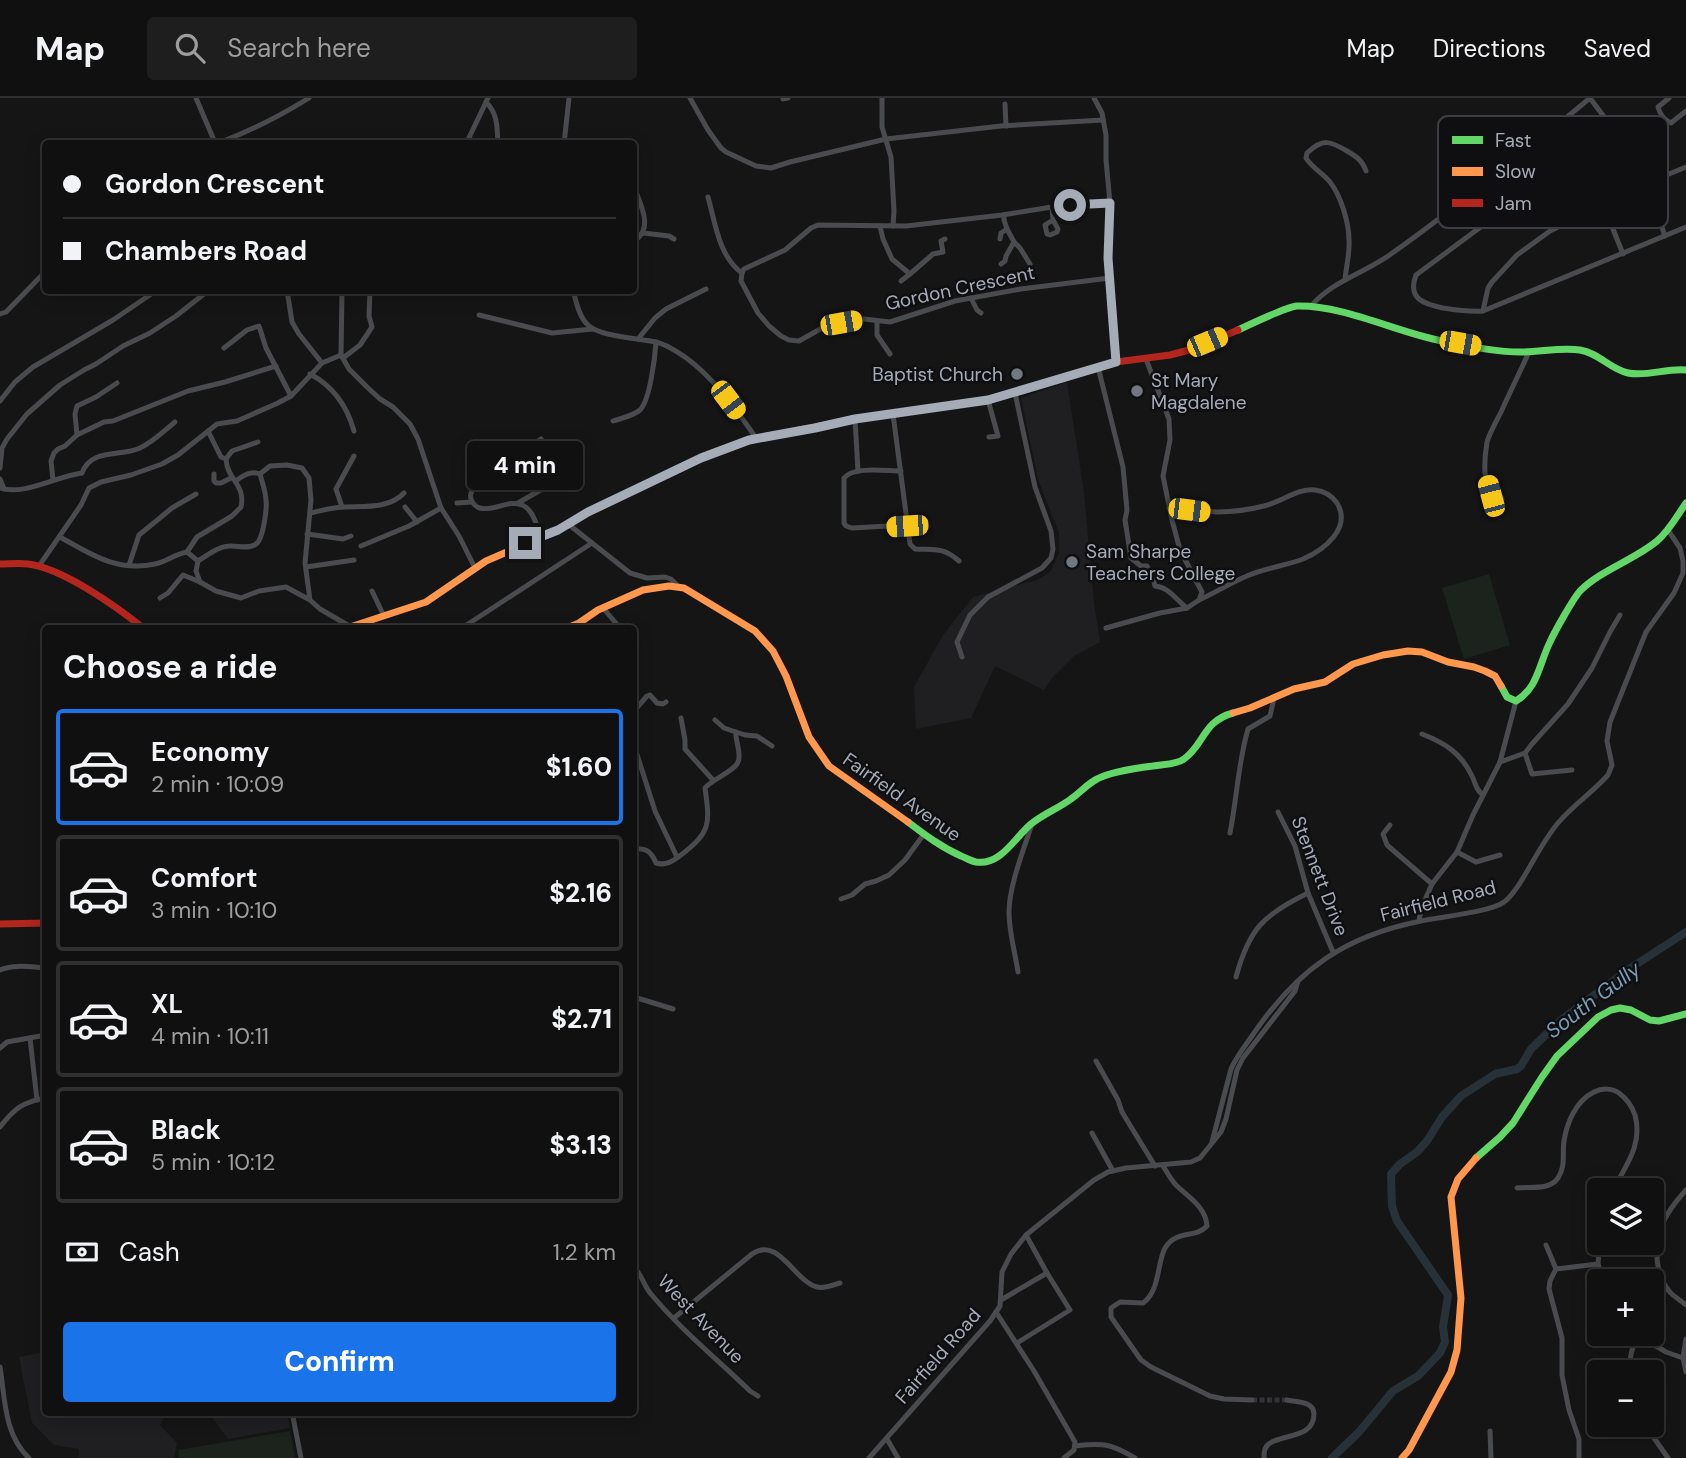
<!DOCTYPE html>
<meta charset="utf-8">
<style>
body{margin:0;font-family:"DM Sans",sans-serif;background:#1e1e1e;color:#f1f3f6;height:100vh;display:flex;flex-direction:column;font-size:26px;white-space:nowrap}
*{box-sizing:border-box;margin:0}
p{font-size:23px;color:#9c9d9f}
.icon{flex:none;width:38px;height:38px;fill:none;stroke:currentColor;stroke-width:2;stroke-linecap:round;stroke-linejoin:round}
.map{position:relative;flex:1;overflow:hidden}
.side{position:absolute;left:42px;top:527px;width:595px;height:791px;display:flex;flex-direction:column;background:#101010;border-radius:7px;box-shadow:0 4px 18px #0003,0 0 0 2px #303030}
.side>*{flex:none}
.banner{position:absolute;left:42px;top:42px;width:595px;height:154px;border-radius:7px;box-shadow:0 4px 18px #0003,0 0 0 2px #303030;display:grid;align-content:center;height:154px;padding:0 21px;background:#101010}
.controls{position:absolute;left:1587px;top:1080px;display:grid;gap:14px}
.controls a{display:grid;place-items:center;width:77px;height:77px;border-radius:7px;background:#101010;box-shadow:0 4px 18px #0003,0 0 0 2px #303030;font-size:35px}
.end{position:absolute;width:32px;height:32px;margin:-16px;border:9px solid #a5acb8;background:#111;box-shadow:0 0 0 4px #111}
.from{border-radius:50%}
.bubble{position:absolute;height:49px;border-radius:7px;background:#101010;box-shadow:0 4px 18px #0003,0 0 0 2px #303030;font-size:23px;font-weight:800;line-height:49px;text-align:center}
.car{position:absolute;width:21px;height:42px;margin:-21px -10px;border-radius:9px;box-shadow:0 0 5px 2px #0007;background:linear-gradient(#f5c518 24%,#345 0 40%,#f5c518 0 76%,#345 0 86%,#f5c518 0)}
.banner b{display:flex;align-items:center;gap:24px;height:66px;font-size:26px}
.banner b+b{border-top:2px solid #303030}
.banner i{width:18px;height:18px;background:#f1f3f6}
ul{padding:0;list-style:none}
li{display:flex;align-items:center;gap:21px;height:116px;margin:0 14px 10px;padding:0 7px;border:4px solid #303030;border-radius:7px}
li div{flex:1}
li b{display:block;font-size:26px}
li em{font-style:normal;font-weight:800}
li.on{border-color:#1a73e8}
li>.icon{width:63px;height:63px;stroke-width:1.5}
h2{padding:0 21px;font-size:32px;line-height:84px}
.pay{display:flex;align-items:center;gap:18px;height:77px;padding:0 21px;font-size:26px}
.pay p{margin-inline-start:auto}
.cta{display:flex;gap:14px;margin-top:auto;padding:14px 21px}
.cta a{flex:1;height:80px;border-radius:7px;background:#1a73e8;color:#fff;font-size:28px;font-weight:800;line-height:80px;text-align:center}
header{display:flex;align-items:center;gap:42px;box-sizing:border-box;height:98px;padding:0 35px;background:#101010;border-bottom:2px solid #303030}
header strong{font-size:33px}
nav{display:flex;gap:38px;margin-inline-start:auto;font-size:24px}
.search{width:490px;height:63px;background:#1e1e1e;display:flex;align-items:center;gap:18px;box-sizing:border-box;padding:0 24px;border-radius:7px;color:#9c9d9f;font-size:26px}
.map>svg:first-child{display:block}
</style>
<header>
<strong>Map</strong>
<div class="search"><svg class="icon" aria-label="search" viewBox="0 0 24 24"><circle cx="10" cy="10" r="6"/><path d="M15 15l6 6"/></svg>Search here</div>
<nav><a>Map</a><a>Directions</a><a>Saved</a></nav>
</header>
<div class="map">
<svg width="1686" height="1360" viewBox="0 0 1686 1360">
<rect width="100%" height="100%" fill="#151515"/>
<g fill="#1f1f22">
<polygon points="1067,284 1084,395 1094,505 1100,544 1074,558 1052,580 1044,592 995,568 971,620 916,631 914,589 943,537 973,499 1037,482 1051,473 1059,455 1059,435 1038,381 1021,300"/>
<polygon points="45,1254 46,1314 168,1314 160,1327 177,1345 174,1360 79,1360 79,1351 54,1347 32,1325 19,1259"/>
<polygon points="208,1314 287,1314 290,1330 228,1341"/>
</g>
<g fill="#1b231c">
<polygon points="1489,476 1510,547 1464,561 1442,490"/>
<polygon points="290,1333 295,1360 179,1360 178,1352"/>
</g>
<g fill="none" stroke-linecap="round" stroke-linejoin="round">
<polyline stroke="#273238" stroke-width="8" points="1332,1360 1359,1334 1393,1293 1418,1278 1440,1255 1445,1244 1443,1229 1448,1197 1397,1123 1392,1108 1391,1076 1400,1066 1417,1054 1427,1043 1442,1019 1461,998 1495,976 1517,971 1521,968 1531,951 1560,923 1629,871 1686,834"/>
<polyline stroke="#323336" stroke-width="5" stroke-dasharray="5 2.5" stroke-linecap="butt" points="1252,1302 1287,1302"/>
<g stroke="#494b4e" stroke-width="5">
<polyline points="196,0 213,40 216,45"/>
<polyline points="690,0 708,32 721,50 726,54 756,68 771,70 790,64 886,41 1001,28 1103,22"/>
<polyline points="882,0 882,29 891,59 894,113 893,128"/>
<polyline points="1094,0 1102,15 1106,37 1106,62 1110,105 1108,160 1116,264"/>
<path d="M 1590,0 C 1605,21 1622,40 1635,62 C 1648,86 1656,113 1665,138"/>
<path d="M 1669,0 L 1658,9 C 1660,17 1664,22 1671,25 L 1686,13"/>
<polyline points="783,1 788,0"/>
<path d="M 486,4 C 498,16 497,29 498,46"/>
<polyline points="1005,6 1006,28"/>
<path d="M 1614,32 L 1610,40 L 1548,79 L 1416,177 C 1407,201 1424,206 1443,210 C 1456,212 1469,214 1483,213 L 1686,129"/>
<path d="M 216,44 L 221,44 C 253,32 280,18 309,0"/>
<polyline points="466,46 488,0"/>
<polyline points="564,46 569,0"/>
<path d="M 634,89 C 641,107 654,131 634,143"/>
<path d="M 708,99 C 715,124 719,159 742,175"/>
<polyline points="1603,106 1623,156"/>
<polyline points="1052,109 1053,122 1045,127 1047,136 1050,137 1057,134 1058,131 1053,122"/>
<polyline points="880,128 883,141 892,161 910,176 933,156 943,154 941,143 945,141"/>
<polyline points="643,135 669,138 674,141"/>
<polyline points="1000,141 1001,135 1007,131 1004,122 1004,117"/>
<polyline points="1014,144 1020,150 1030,166"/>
<polyline points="1001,166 1005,163 1006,158 1014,144 1007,131"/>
<polyline points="1110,180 1021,191 955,203 890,224 864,221 841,225 824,229 799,243 789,242 781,238 769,228 758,215 741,183 742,175 744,171 785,152 811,130 818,127 906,128 1002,117 1052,109 1089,105 1110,105"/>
<path d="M 1345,182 C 1346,169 1350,155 1349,142 C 1349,125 1341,98 1330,84 C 1323,75 1312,70 1306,60 L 1307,55 C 1323,40 1330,43 1347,53 C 1357,59 1362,62 1366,73"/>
<polyline points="901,183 910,176"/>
<polyline points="287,192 292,224 299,236 322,265"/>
<polyline points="342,192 341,257 349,271 367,289 380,301 393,309 410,326 418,341 441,410 459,438 475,470"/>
<path d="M 573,192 C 576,203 579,219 588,227 C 600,239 639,240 656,244 C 666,246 676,253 685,259 C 714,280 736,311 756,340"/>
<polyline points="971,200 977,212 981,215"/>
<path d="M 1311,208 C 1332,183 1365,175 1391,156 C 1460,107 1525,54 1590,0"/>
<polyline points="1483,213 1488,190 1492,184 1517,157 1550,133 1637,89 1686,69"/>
<polyline points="0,216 6,214 46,173"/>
<polyline points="479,217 552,235 593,231"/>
<polyline points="877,223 877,237 890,256"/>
<polyline points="638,241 655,220 666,211 706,191"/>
<polyline points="224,250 247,232 259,228 266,250 291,298"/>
<polyline points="343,260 360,247 372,229 369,218 370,192"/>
<path d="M 1098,269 L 1123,369 L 1127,412 L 1125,422 L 1131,460 L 1141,468 L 1147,468 L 1153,480 L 1155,488 C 1169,489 1176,502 1187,510"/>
<path d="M 310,276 C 333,288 347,308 354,333"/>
<polyline points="988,302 998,338 989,339"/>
<polyline points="0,303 15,284 33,269 113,222 157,192"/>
<path d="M 893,316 L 910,446 L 915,451 C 935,452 943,449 959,463"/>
<polyline points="855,321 858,373"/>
<path d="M 613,323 C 622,320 633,318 640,312 C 650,302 655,259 656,244"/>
<polyline points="208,333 221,359 226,361"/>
<polyline points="77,337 75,316 77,308 96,299 117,285"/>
<path d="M 541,341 C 528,350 477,382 472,393 C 468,399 473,408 480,410 C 493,414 509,401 522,407 C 533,411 537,429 541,438"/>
<polyline points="0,370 2,350 7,341 27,316 60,287 84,272 96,266 123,248 150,235 176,218 209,192"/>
<path d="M 901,373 C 885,373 854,368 844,380 L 844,425 L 846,428 L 852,430 L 907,427"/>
<path d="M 82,375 C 91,350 121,359 140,350 C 153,344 164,333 175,324"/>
<polyline points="214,376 214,383 216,385 221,385 231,380"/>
<polyline points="0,381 4,391"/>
<polyline points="53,382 51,363 54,355 58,351 65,348 77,337 104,324 113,323 188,293 225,284 276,268"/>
<path d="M 1487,382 L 1498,393 L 1502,401 L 1500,403 L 1495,403 C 1482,388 1484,362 1487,344 C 1490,334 1496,324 1501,314 C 1510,294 1520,274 1529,254"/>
<path d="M 236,383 C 243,377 251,372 260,376"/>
<path d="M 0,390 C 24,398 57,378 82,375"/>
<polyline points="457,405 472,404"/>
<polyline points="518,405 551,386"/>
<polyline points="342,409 336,391 354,358"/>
<polyline points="405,409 417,424"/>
<path d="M 1169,410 C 1205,414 1228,417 1264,408 C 1281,404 1298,390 1315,392 C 1324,393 1332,398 1337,405 C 1352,430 1324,452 1303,461 C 1285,468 1265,470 1247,478 C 1230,485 1215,495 1199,502"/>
<path d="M 310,415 C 321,413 333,409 344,409 C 364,408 389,411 404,395"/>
<polyline points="568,426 630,475 647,480 665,479 671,481 678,488"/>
<polyline points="307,436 343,441 351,438"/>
<path d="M 60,439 C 92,457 117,474 155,466 C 166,464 175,456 187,454 L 198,463"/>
<polyline points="361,448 409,428 441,410"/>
<path d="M 187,454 L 197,439 L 232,418 L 241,409 C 246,386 227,382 226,361 L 232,353 L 258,344"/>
<polyline points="129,467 139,437 172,410 196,396"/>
<polyline points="39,468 81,407 89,390 101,384 131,377 162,366 178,357 217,326 237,323 278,305 291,298 322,265 341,257"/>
<polyline points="306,469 354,462"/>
<polyline points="372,493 384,518"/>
<polyline points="160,500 168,495 183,477 200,484"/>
<path d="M 310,502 L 305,465 L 311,402 L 309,380 L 302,370 L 287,367 L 270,368 L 260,376 C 262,384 266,394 266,403 C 267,411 263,442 256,446 C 249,452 237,447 229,448 C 217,449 208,457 198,463 L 196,473 L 200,484 L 216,493 L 241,500 L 259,493 L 286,489 L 310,502 L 320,511 L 351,529"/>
<polyline points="603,510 620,530"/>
<polyline points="462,530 592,445"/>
<polyline points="1106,530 1160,515 1187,510 1199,502 1202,494 1180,452 1172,422 1163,378 1170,342 1169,321 1146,261"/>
<polyline points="962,559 957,544 970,517 988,499 1042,470 1051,460 1053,451 1051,433 1035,389 1015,295"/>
<polyline points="634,613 647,598 650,597 657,605 663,606 666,604"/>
<polyline points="681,620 685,642 685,651 713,682"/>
<polyline points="715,622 724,630 745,637 757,638 772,648"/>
<path d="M 1422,636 C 1445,645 1461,655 1472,678 C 1476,686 1475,691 1483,697"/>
<polyline points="634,647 655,713 677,759"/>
<polyline points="1525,655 1532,676 1572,672"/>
<polyline points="1500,664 1525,655 1532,646 1568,606 1592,570 1610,534 1620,517"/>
<polyline points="1278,714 1295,748 1308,795 1333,854"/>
<polyline points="1390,727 1383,736 1387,747 1432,786"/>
<path d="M 1230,735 C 1237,700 1238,665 1248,631 L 1270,618 L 1274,600"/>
<path d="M 634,751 C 646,750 651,753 656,765 C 666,768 673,763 681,757 C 711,734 710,726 705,690 C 712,681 735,673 738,664 C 742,655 735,643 736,634"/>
<polyline points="1457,754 1476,764 1500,757"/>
<polyline points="841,801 852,797 865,786 876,783 889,777 905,762 924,736"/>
<polyline points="1419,823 1421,811 1432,786 1457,754 1473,717 1500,664 1516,603"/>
<path d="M 0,872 C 14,866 30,869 46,870"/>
<path d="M 1018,874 C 1015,854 1009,834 1009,814 C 1009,789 1023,753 1031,729"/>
<path d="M 1236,879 C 1249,831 1263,817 1308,795"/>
<polyline points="634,899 673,911"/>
<polyline points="30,940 37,1002"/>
<polyline points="0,950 7,944 46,937"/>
<polyline points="1096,963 1118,1002 1122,1014 1155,1068"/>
<path d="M 0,1029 C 14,1011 22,1004 46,1000"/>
<polyline points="1092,1035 1113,1073"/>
<path d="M 1212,1044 L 1231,971 C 1237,957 1246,947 1254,935 C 1298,871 1345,838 1421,823 C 1440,819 1491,814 1504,804 C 1510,800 1514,793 1518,788 C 1532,767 1542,744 1558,725 C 1573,707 1593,694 1608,677 L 1612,667 L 1607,643 L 1610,624 L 1646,534 L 1674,495 L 1683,475 L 1683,463 L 1680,450 L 1668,432"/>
<path d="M 1163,1068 C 1167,1074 1171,1082 1176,1087 C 1188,1099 1206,1109 1207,1128 C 1195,1141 1177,1131 1165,1150 C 1157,1165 1160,1193 1143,1205 L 1120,1204 L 1111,1210 L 1111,1219 L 1141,1262 L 1151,1269 L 1210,1298 L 1224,1301 L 1252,1302"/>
<path d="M 1517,1090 C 1531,1088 1549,1093 1558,1080 C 1566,1068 1562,1056 1564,1043 C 1567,1024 1576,1003 1594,994 C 1602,990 1612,990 1619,995 C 1627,1001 1632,1008 1635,1017 C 1643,1047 1626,1067 1613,1092"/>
<path d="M 1686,1092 C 1664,1116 1651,1139 1659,1173 C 1661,1180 1663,1186 1669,1193 C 1673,1198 1680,1202 1686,1207"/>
<polyline points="1600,1142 1598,1166 1604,1183"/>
<polyline points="1546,1147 1556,1171"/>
<path d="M 634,1169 C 642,1177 644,1188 651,1196 C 680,1231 717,1261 750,1293 L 758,1298"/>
<polyline points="1001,1202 1047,1175"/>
<polyline points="996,1214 1034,1273 1075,1344 1074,1352 1064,1360"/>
<path d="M 674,1220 L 752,1156 C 779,1138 794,1183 817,1189 C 825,1191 832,1187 840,1185"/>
<polyline points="1636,1236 1666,1254 1683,1260"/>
<polyline points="1686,1241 1683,1260 1686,1274"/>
<polyline points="1017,1245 1070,1212 1047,1175 1026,1137"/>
<path d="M 0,1269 C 5,1300 4,1337 29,1360"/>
<path d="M 1629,1274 C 1630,1261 1631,1249 1638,1238"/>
<polyline points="292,1314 301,1360"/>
<polyline points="1647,1326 1654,1340 1668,1360"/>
<polyline points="1490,1333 1491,1360"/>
<polyline points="887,1341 898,1360"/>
<path d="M 1075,1348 C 1103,1345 1110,1345 1135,1360"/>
<polyline points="869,1360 990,1223 1000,1208 1002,1174 1011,1156 1026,1137 1094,1082 1108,1074 1126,1070 1191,1064 1200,1060 1221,1034 1226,1021 1237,972 1243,960 1295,893 1298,883"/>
<path d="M 1264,1360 C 1264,1354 1264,1349 1270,1345 C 1284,1336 1314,1340 1314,1316 C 1314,1303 1296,1304 1287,1302"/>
<polyline points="1579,1360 1579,1341 1569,1312 1562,1277 1562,1240 1549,1191 1550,1183 1556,1171 1598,1166"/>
</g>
<g stroke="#63d668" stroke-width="7">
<path d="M 1238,232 C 1251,226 1286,209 1297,208 C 1344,207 1396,234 1442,243 C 1468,248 1495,254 1521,254 C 1541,254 1561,249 1580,252 C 1599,255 1610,271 1628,275 C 1647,279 1666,270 1686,272"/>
<path d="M 1501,588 L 1507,599 L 1516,603 C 1538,590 1539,566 1550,544 C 1555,533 1573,501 1580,493 C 1601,472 1634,462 1657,443 C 1669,433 1677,418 1686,405"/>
<path d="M 908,724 C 925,737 941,749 961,758 C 966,760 971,763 976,764 C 1001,768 1015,739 1031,726 C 1043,716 1059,710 1071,701 C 1080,695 1087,686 1097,681 C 1110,674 1137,670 1153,668 C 1163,666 1176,667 1184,661 C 1204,647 1203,623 1233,615"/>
<polyline points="1476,1060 1500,1039 1513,1025 1542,979 1557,958 1598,919 1611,912 1620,910 1631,912 1650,922 1659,923 1686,916"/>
</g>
<g stroke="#ff974d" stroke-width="7">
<polyline points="347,530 426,504 486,463 558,432 588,414 681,370"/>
<polyline points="567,530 579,525 598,512 643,492 669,488 684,490 755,533 773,553 786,578 809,639 829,668 908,724"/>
<polyline points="1233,615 1250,610 1294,591 1325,584 1353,566 1383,557 1408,553 1422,554 1448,564 1474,569 1485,573 1495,578 1501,588"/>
<polyline points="1402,1360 1409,1352 1451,1274 1457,1252 1461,1200 1451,1099 1458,1081 1476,1060"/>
</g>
<g stroke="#b3261e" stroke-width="7">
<polyline points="681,370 701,360 749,342 855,321 988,302 1116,264 1170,257 1193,251 1238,232"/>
<path d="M 0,466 C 9,466 19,465 28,466 C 62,470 116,508 143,530"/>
<polyline points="0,826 46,825"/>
</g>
</g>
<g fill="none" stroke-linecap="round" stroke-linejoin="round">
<polyline stroke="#a5acb8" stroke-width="9" points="525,445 558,432 588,414 701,360 749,342 815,330 855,321 988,302 1116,264 1108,160 1110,105 1070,107"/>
</g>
<g fill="#73777f" stroke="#0f0f11" stroke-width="2.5">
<circle cx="1017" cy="276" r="7"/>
<circle cx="1137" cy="293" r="7"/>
<circle cx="1072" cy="464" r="7"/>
</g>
<g text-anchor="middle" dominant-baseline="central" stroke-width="5" stroke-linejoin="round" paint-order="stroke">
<g font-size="19" fill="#a5acb8" stroke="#0f0f11">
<text transform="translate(960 190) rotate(-12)">Gordon Crescent</text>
<text transform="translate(902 699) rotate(35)">Fairfield Avenue</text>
<text transform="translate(1320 778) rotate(69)">Stennett Drive</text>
<text transform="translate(1438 803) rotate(-14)">Fairfield Road</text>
<text transform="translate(701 1221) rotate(46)">West Avenue</text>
<text transform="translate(938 1258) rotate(-49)">Fairfield Road</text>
</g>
<g font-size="19" fill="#a5acb8" stroke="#0f0f11" text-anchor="start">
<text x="1003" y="276" text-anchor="end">Baptist Church</text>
<text x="1151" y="282">St Mary<tspan x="1151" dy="22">Magdalene</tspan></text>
<text x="1086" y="453">Sam Sharpe<tspan x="1086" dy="22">Teachers College</tspan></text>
</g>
<g font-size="21" font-style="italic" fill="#799db6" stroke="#0f0f11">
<text transform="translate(1593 902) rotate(-37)">South Gully</text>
</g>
</g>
<rect x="1438" y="18" width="230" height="112" rx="10" fill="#0f0f11" stroke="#3c3e43" stroke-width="2"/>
<rect x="1452" y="38" width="31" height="8" fill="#63d668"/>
<rect x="1452" y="69" width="31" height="9" fill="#ff974d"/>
<rect x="1452" y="101" width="31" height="8" fill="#b3261e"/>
<g font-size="19" fill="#a5acb8">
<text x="1495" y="49">Fast</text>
<text x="1495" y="80">Slow</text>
<text x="1495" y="112">Jam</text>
</g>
</svg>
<div class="controls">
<a><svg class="icon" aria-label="layers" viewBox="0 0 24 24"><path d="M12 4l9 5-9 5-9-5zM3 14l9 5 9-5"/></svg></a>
<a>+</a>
<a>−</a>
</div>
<i class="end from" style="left:1070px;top:107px"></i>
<i class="end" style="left:525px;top:445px"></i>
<div class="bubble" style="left:467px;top:343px;width:116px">4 min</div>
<i class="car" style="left:841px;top:225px;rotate:80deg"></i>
<i class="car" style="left:1207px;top:244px;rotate:67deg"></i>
<i class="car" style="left:1460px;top:245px;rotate:100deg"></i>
<i class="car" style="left:728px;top:302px;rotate:143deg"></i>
<i class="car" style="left:1491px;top:398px;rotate:345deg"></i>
<i class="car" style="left:1189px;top:412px;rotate:97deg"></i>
<i class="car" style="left:907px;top:428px;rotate:266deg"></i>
<div class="banner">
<b><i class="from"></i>Gordon Crescent</b>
<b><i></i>Chambers Road</b>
</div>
<section class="side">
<h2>Choose a ride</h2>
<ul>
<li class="on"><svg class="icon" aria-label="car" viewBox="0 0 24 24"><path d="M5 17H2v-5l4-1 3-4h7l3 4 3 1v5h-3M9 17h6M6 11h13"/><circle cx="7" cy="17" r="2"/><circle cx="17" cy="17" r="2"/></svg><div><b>Economy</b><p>2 min · 10:09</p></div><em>$1.60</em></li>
<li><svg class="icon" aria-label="car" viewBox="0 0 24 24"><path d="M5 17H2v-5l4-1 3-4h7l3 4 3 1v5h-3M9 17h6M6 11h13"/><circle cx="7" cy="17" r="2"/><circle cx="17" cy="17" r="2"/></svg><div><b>Comfort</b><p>3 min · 10:10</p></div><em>$2.16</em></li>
<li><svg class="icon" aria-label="car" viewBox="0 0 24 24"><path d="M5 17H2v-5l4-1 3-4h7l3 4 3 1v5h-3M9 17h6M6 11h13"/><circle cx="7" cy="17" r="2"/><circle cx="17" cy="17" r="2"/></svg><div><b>XL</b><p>4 min · 10:11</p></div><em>$2.71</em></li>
<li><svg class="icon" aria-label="car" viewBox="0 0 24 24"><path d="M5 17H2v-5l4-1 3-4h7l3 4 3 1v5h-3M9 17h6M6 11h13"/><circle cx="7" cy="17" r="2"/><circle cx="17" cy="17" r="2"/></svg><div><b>Black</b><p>5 min · 10:12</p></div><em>$3.13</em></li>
</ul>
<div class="pay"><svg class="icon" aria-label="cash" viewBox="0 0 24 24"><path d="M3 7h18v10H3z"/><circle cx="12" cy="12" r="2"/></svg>Cash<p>1.2 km</p></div>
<div class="cta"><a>Confirm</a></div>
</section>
</div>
